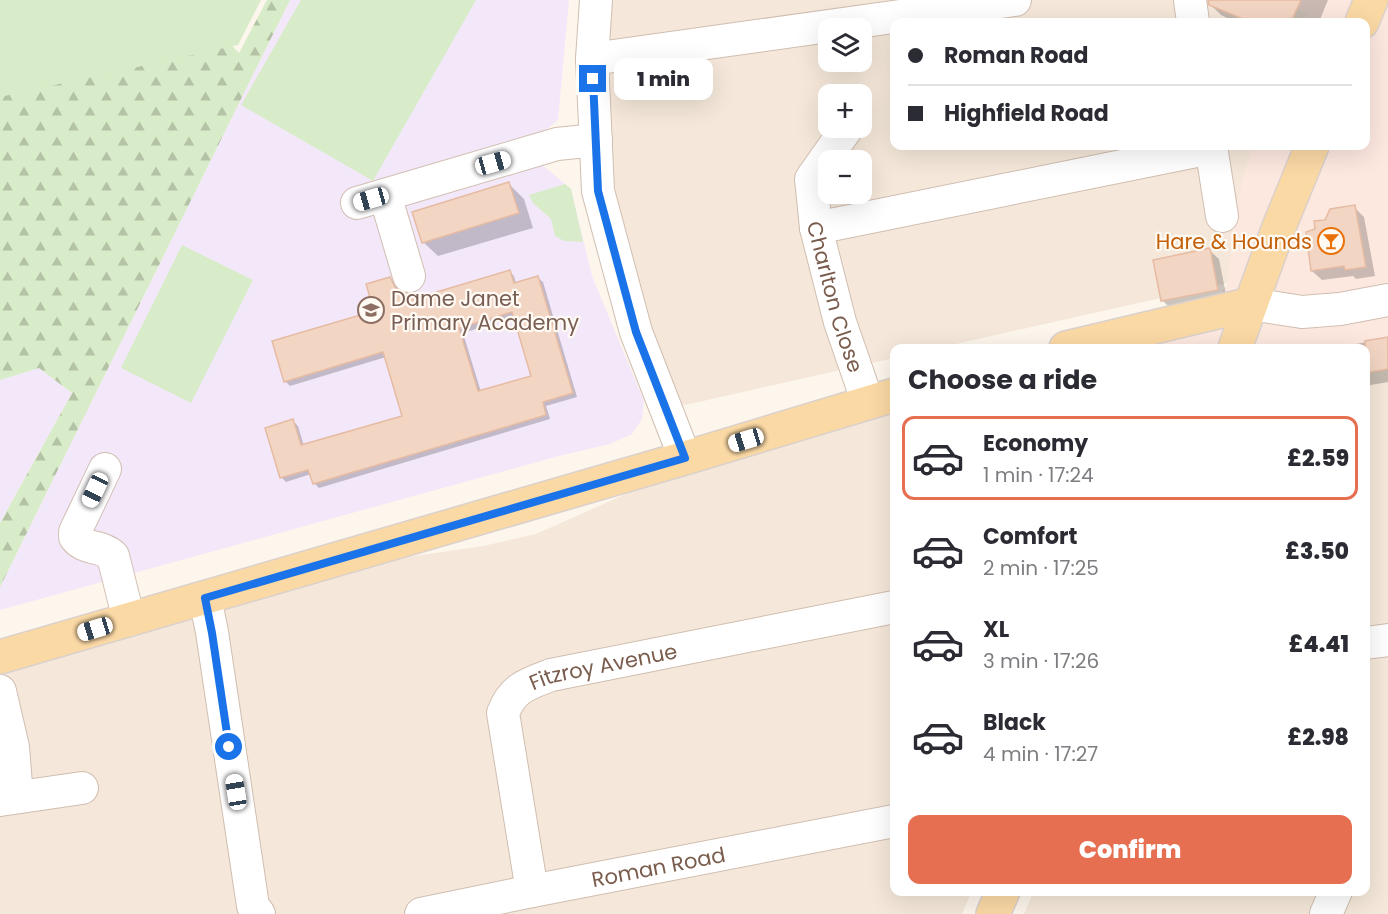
<!DOCTYPE html>
<meta charset="utf-8">
<style>
body{margin:0;font-family:Poppins,sans-serif;background:#f2f2f3;color:#2b2b33;height:100vh;display:flex;flex-direction:column;font-size:22px;white-space:nowrap}
*{box-sizing:border-box;margin:0}
p{font-size:20px;color:#7c7c81}
.icon{flex:none;width:33px;height:33px;fill:none;stroke:currentColor;stroke-width:2;stroke-linecap:round;stroke-linejoin:round}
.map{position:relative;flex:1;overflow:hidden}
.drawer{position:absolute;left:890px;top:344px;width:480px;height:552px;display:flex;flex-direction:column;background:#fff;border-radius:12px;box-shadow:0 6px 24px #0002}
.drawer>*{flex:none}
.guide{position:absolute;left:890px;top:18px;width:480px;height:132px;border-radius:12px;box-shadow:0 6px 24px #0002;display:grid;align-content:center;height:132px;padding:0 18px;background:#fff}
.buttons{position:absolute;left:818px;top:18px;display:grid;gap:12px}
.buttons a{display:grid;place-items:center;width:54px;height:54px;border-radius:12px;background:#fff;box-shadow:0 6px 24px #0002;font-size:30px}
.end{position:absolute;width:27px;height:27px;margin:-14px;border:8px solid #1a73e8;background:#fff;box-shadow:0 0 0 3px #fff}
.from{border-radius:50%}
.bubble{position:absolute;height:42px;border-radius:12px;background:#fff;box-shadow:0 6px 24px #0002;font-size:20px;font-weight:800;line-height:42px;text-align:center}
.car{position:absolute;width:18px;height:36px;margin:-18px -9px;border-radius:8px;box-shadow:0 0 4px 2px #0007;background:linear-gradient(#fff 24%,#345 0 40%,#fff 0 76%,#345 0 86%,#fff 0)}
.guide b{display:flex;align-items:center;gap:21px;height:57px;font-size:22px}
.guide b+b{border-top:2px solid #e1e1e2}
.guide i{width:15px;height:15px;background:#2b2b33}
ul{padding:0;list-style:none}
li{display:flex;align-items:center;gap:18px;height:84px;margin:0 12px 9px;padding:0 6px;border:3px solid transparent;border-radius:12px}
li div{flex:1}
li b{display:block;font-size:22px}
li em{font-style:normal;font-weight:800}
li.current{border-color:#e76f51}
li>.icon{width:54px;height:54px;stroke-width:1.5}
h2{padding:0 18px;font-size:27px;line-height:72px}
.primary-button{display:flex;gap:12px;margin-top:auto;padding:12px 18px}
.primary-button a{flex:1;height:69px;border-radius:12px;background:#e76f51;color:#fff;font-size:24px;font-weight:800;line-height:69px;text-align:center}
.map>svg:first-child{display:block}
</style>
<div class="map">
<svg width="1388" height="914" viewBox="0 0 1388 914">
<defs>
<pattern id="forest-firs" width="22" height="20" patternUnits="userSpaceOnUse" patternTransform="scale(1.5)"><rect width="22" height="20" fill="#d8ecc9"/><path d="M5 1l3.5 6h-7zM16 11l3.5 6h-7z" fill="#b4c2a5"/></pattern>
</defs>
<rect width="100%" height="100%" fill="#fdf6ec"/>
<g fill="#f5e8da" fill-rule="evenodd">
<path d="M 606,0 L 1344,0 L 1335,22 L 894,22 L 894,146 L 1284,146 L 1228,283 L 938,348 L 894,348 L 894,358 L 681,406 L 663,371 L 609,193 ZM 828,28 L 861,28 L 861,62 L 828,62 ZM 828,94 L 861,94 L 861,128 L 828,128 ZM 828,160 L 861,160 L 861,194 L 828,194 Z"/>
<polygon points="1388,48 1388,914 1024,914 1034,891 1365,891 1365,146"/>
<polygon points="894,405 894,891 972,891 962,914 0,914 0,673 374,562 483,546 536,534 664,477"/>
</g>
<polygon fill="#fde8e0" points="1275,0 1388,0 1388,369 1365,348 1106,348 1179,333 1189,338 1228,283 1235,210 1252,146 1365,146 1365,22 1304,22 1307,13"/>
<g fill="#f3e8fa">
<polygon points="290,0 569,0 558,120 534,140 540,163 571,189 592,276 644,401 642,419 632,434 610,444 559,456 0,610 0,587"/>
<polygon points="39,368 72,393 0,523 0,380"/>
</g>
<polygon fill="url(#forest-firs)" points="267,0 290,0 0,587 0,523 72,393 39,368 0,380 0,83 206,19 239,53"/>
<g fill="#d8ecc9">
<polygon points="0,0 261,0 238,45 0,97"/>
<polygon points="301,0 476,0 373,181 241,105"/>
<polygon points="565,184 571,189 583,242 564,241 555,236 551,219 533,203 529,195"/>
<polygon points="182,245 253,280 191,403 121,368"/>
</g>
<g fill="#0003" fill-rule="evenodd">
<polygon points="1209,0 1328,0 1319,22 1308,19 1306,22 1228,22 1229,19 1221,15 1210,4"/>
<polygon points="509,184 524,199 533,228 438,256 423,242"/>
<polygon points="1354,207 1364,217 1375,276 1356,279 1353,276 1322,280 1312,271 1317,230 1326,221"/>
<polygon points="1209,250 1219,259 1227,299 1172,310 1162,300"/>
<path d="M 509,271 L 514,276 L 516,284 L 538,278 L 543,282 L 577,397 L 546,406 L 550,419 L 319,488 L 314,483 L 311,474 L 286,482 L 281,477 L 293,421 L 298,426 L 304,446 L 404,417 L 386,357 L 290,386 L 285,381 L 376,312 L 390,279 L 395,283 L 399,292 L 407,295 L 412,300 ZM 515,317 L 533,377 L 481,392 L 463,333 Z"/>
<polygon points="1388,338 1388,382 1365,386 1365,348 1334,348"/>
</g>
<g fill="#f3d5c3" stroke="#e6bba3" stroke-width="1.5" fill-rule="evenodd">
<polygon points="1208,0 1301,0 1291,22 1250,22 1209,5"/>
<polygon points="509,182 519,213 422,243 412,212"/>
<polygon points="1355,205 1366,267 1345,270 1344,266 1311,271 1306,232 1315,229 1314,221 1325,220 1330,209"/>
<polygon points="1210,248 1218,290 1161,301 1153,260"/>
<path d="M 510,270 L 514,283 L 538,276 L 573,393 L 543,402 L 546,415 L 313,484 L 308,470 L 280,478 L 265,428 L 293,419 L 301,445 L 402,416 L 383,352 L 284,382 L 272,341 L 374,311 L 366,284 L 390,277 L 396,289 L 404,293 L 408,294 L 410,300 ZM 512,312 L 531,376 L 478,391 L 459,328 Z"/>
<polygon points="1388,337 1388,369 1365,373 1365,341"/>
</g>
<g fill="none" stroke-linecap="round" stroke-linejoin="round">
<defs>
<g id="minor">
<polyline points="596,0 592,59 598,191 636,332 685,458"/>
<polyline points="1190,0 1193,22"/>
<polyline points="592,59 1015,0"/>
<path id="s1" d="M 847,128 L 811,179 L 816,228 L 840,322 L 868,403"/>
<polyline points="1211,146 1222,216"/>
<polyline points="385,195 409,276"/>
<polyline points="357,203 557,144 596,140"/>
<polyline points="816,228 1211,148"/>
<polyline points="1251,304 1302,312 1340,309 1388,300"/>
<path d="M 105,469 L 75,532 L 75,537 C 84,550 102,545 113,556 L 129,620"/>
<polyline points="205,598 212,632 253,906 259,914"/>
<polyline points="1365,643 1388,640"/>
<polyline points="0,691 13,747 17,797"/>
<polyline points="0,800 82,788"/>
<path id="s2" d="M 532,891 L 503,713 C 513,687 528,684 551,675 L 894,607"/>
<path id="s3" d="M 421,914 L 532,891 L 894,821"/>
<polyline points="1326,914 1336,891"/>
</g>
<g id="major">
<polyline points="1362,22 1371,0"/>
<polyline points="1066,348 1251,304"/>
<polyline points="1235,348 1279,227 1312,146"/>
<polyline points="0,657 685,458 894,395"/>
<polyline points="993,914 1003,891"/>
</g>
</defs>
<use href="#minor" stroke="#d1beb0" stroke-width="34"/>
<use href="#major" stroke="#dad1cd" stroke-width="36"/>
<use href="#minor" stroke="#fff" stroke-width="32"/>
<use href="#major" stroke="#fbd9a5" stroke-width="33"/>
</g>
<g fill="none" stroke-linecap="round" stroke-linejoin="round">
<polyline stroke="#1a73e8" stroke-width="8" points="229,747 212,633 205,598 685,458 636,332 598,191 593,79"/>
</g>
<defs>
<symbol id="bar-ring" viewBox="-11 -11 22 22"><circle r="9.5" fill="#fffaf3" stroke="#e8710a" stroke-width="1.5"/><path d="M-6-5H6L.8 .8V4.5H3.5V6h-7V4.5H-.8V.8Z" fill="#e8710a"/></symbol>
<symbol id="school-ring" viewBox="-11 -11 22 22"><circle r="9.5" fill="#fffaf3" stroke="#8d6e63" stroke-width="1.5"/><path d="M0-5L7-2L0 1L-7-2ZM-4 1L0 2.5L4 1V4Q0 6-4 4Z" fill="#8d6e63"/></symbol>
</defs>
<g fill-rule="evenodd">
<use href="#bar-ring" x="1316" y="226" width="30" height="30"/>
<use href="#school-ring" x="356" y="295" width="30" height="30"/>
</g>
<g text-anchor="middle" dominant-baseline="central" stroke-width="4.5" stroke-linejoin="round" paint-order="stroke">
<g font-size="21" fill="#c56008" stroke="#fffaf3" text-anchor="end">
<text x="1312" y="241">Hare &amp; Hounds</text>
</g>
<g font-size="21" fill="#7a5c4d" stroke="#fffaf3">
<text stroke="none"><textPath href="#s1" startOffset="183">Charlton Close</textPath></text>
<text stroke="none"><textPath href="#s2" startOffset="297">Fitzroy Avenue</textPath></text>
<text stroke="none"><textPath href="#s3" startOffset="242">Roman Road</textPath></text>
</g>
<g font-size="21" fill="#785e54" stroke="#fffaf3" text-anchor="start">
<text x="391" y="298">Dame Janet<tspan x="391" dy="24">Primary Academy</tspan></text>
</g>
</g>
</svg>
<div class="buttons">
<a><svg class="icon" aria-label="layers" viewBox="0 0 24 24"><path d="M12 4l9 5-9 5-9-5zM3 14l9 5 9-5"/></svg></a>
<a>+</a>
<a>−</a>
</div>
<i class="end from" style="left:229px;top:747px"></i>
<i class="end" style="left:593px;top:79px"></i>
<div class="bubble" style="left:614px;top:58px;width:99px">1 min</div>
<i class="car" style="left:493px;top:163px;rotate:74deg"></i>
<i class="car" style="left:371px;top:199px;rotate:254deg"></i>
<i class="car" style="left:746px;top:440px;rotate:253deg"></i>
<i class="car" style="left:95px;top:490px;rotate:205deg"></i>
<i class="car" style="left:95px;top:629px;rotate:253deg"></i>
<i class="car" style="left:236px;top:792px;rotate:351deg"></i>
<div class="guide">
<b><i class="from"></i>Roman Road</b>
<b><i></i>Highfield Road</b>
</div>
<section class="drawer">
<h2>Choose a ride</h2>
<ul>
<li class="current"><svg class="icon" aria-label="car" viewBox="0 0 24 24"><path d="M5 17H2v-5l4-1 3-4h7l3 4 3 1v5h-3M9 17h6M6 11h13"/><circle cx="7" cy="17" r="2"/><circle cx="17" cy="17" r="2"/></svg><div><b>Economy</b><p>1 min · 17:24</p></div><em>£2.59</em></li>
<li><svg class="icon" aria-label="car" viewBox="0 0 24 24"><path d="M5 17H2v-5l4-1 3-4h7l3 4 3 1v5h-3M9 17h6M6 11h13"/><circle cx="7" cy="17" r="2"/><circle cx="17" cy="17" r="2"/></svg><div><b>Comfort</b><p>2 min · 17:25</p></div><em>£3.50</em></li>
<li><svg class="icon" aria-label="car" viewBox="0 0 24 24"><path d="M5 17H2v-5l4-1 3-4h7l3 4 3 1v5h-3M9 17h6M6 11h13"/><circle cx="7" cy="17" r="2"/><circle cx="17" cy="17" r="2"/></svg><div><b>XL</b><p>3 min · 17:26</p></div><em>£4.41</em></li>
<li><svg class="icon" aria-label="car" viewBox="0 0 24 24"><path d="M5 17H2v-5l4-1 3-4h7l3 4 3 1v5h-3M9 17h6M6 11h13"/><circle cx="7" cy="17" r="2"/><circle cx="17" cy="17" r="2"/></svg><div><b>Black</b><p>4 min · 17:27</p></div><em>£2.98</em></li>
</ul>
<div class="primary-button"><a>Confirm</a></div>
</section>
</div>
